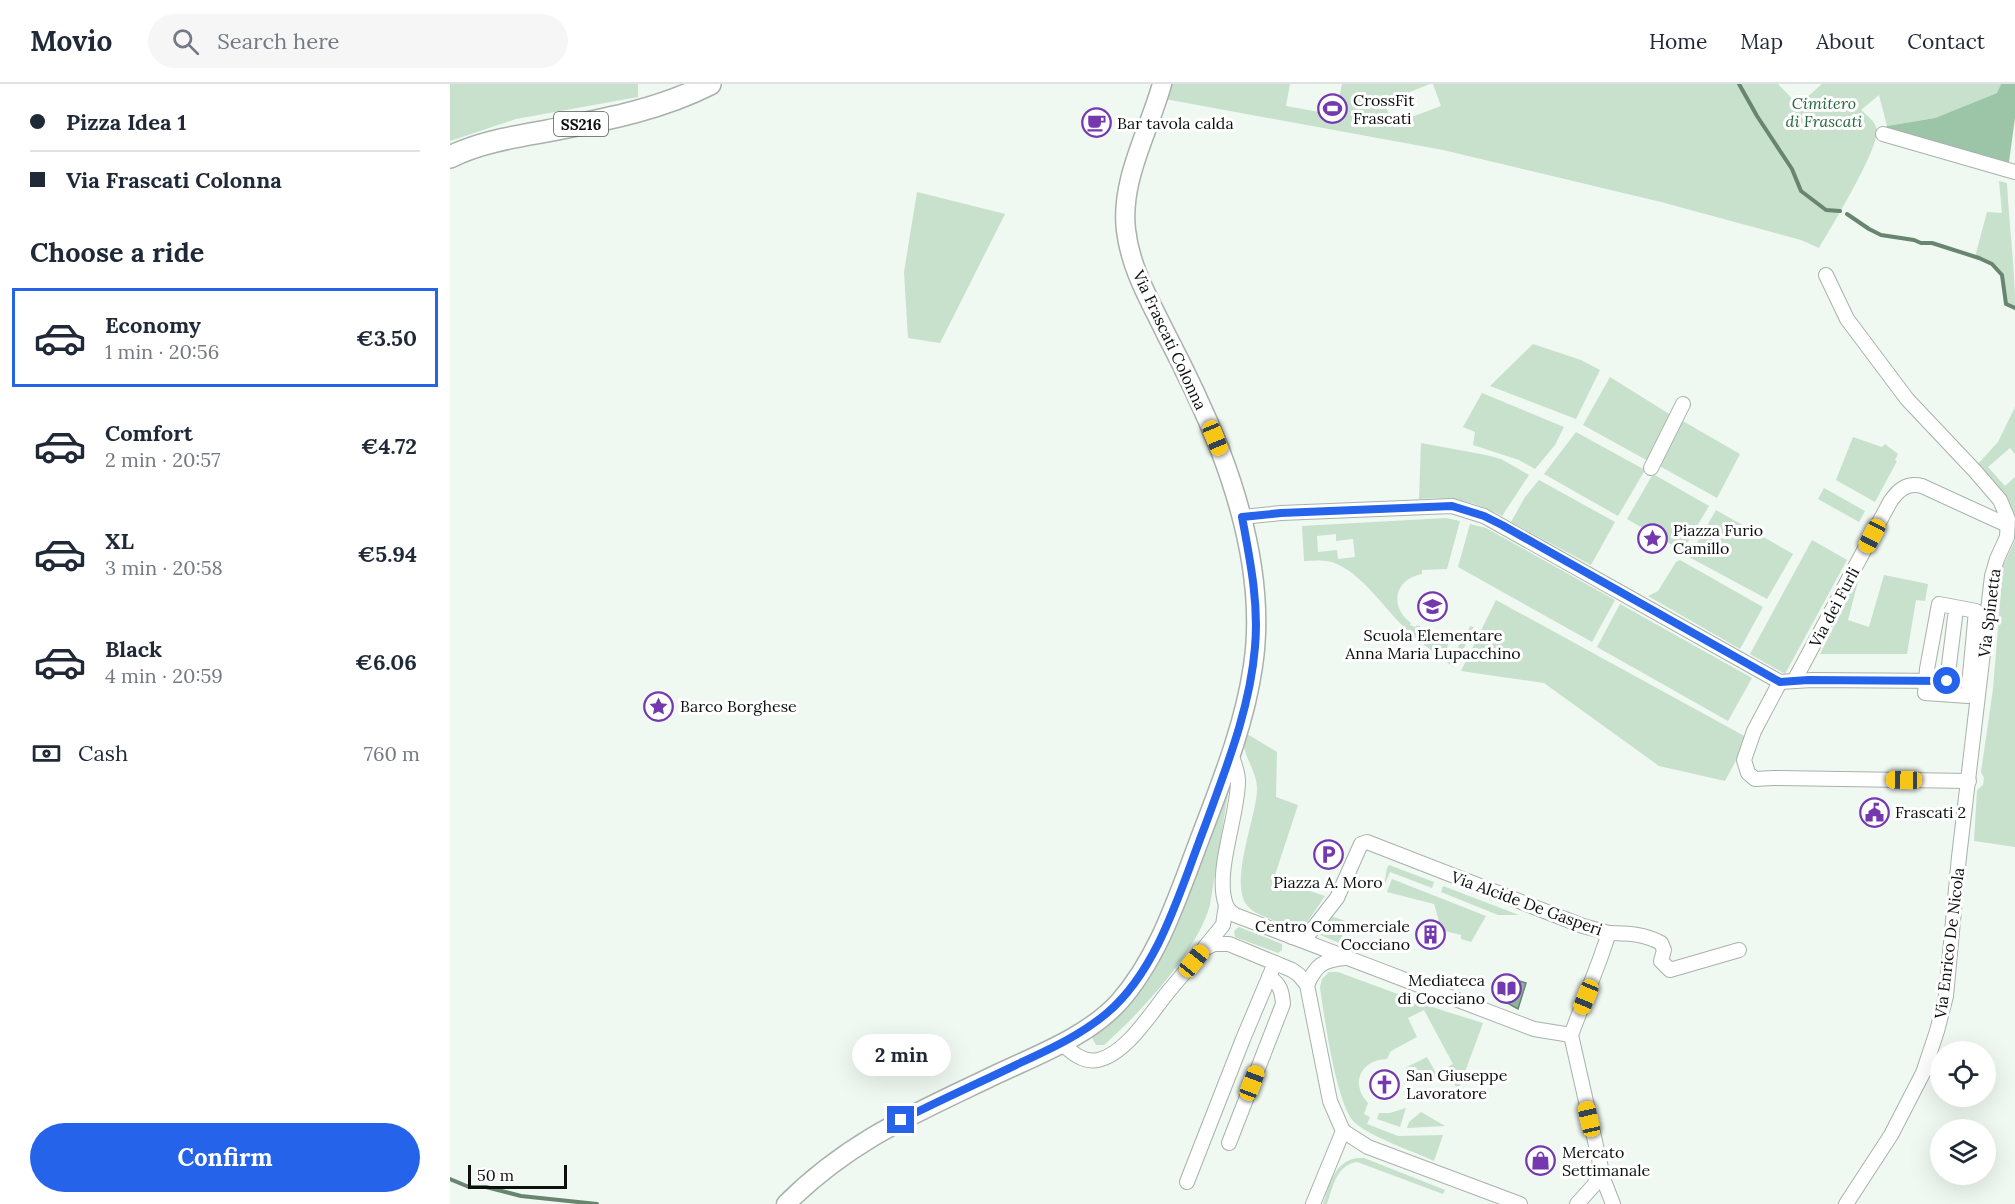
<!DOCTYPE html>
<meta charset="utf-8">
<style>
body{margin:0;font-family:Lora,serif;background:#f6f6f7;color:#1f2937;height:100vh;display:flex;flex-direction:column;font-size:22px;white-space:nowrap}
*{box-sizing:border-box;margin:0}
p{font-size:20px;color:#747a83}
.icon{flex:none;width:33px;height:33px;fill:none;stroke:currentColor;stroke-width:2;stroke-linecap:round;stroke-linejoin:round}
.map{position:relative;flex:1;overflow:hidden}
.panel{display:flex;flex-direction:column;background:#fff;width:450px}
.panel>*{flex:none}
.top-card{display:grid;align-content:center;height:132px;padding:0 30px;background:#fff}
.controls{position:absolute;left:1480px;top:957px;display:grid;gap:12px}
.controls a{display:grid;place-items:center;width:66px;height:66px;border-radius:50%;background:#fff;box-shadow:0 6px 24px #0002;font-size:30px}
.scale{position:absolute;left:18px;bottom:15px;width:99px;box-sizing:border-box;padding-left:6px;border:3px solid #0c0f0d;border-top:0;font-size:16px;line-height:21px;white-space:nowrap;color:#0c0f0d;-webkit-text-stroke:4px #fff;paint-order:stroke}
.end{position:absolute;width:27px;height:27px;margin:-14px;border:8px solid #2563eb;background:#fff;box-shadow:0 0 0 3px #fff}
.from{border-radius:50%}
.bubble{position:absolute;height:42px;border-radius:21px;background:#fff;box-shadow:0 6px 24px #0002;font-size:20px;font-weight:700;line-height:42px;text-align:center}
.car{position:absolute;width:18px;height:36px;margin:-18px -9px;border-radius:8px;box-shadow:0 0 4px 2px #0007;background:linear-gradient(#f5c518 24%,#345 0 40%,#f5c518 0 76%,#345 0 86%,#f5c518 0)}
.top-card b{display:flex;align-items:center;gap:21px;height:57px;font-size:22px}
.top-card b+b{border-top:2px solid #e0e1e3}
.top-card i{width:15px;height:15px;background:#1f2937}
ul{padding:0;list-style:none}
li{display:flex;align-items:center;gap:18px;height:99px;margin:0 12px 9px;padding:0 18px;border:3px solid transparent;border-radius:0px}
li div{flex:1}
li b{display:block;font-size:22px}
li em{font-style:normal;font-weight:700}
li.on{border-color:#2563eb}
li>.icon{width:54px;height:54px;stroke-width:1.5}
h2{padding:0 30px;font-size:27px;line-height:72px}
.pay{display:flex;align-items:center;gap:15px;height:66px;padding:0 30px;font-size:22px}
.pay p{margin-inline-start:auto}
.button{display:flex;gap:12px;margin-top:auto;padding:12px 30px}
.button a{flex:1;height:69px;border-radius:36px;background:#2563eb;color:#fff;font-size:24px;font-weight:700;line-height:69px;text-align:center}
header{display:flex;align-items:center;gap:36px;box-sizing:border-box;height:84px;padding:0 30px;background:#fff;border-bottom:2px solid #e0e1e3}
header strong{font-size:28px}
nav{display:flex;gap:33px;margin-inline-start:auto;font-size:21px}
.search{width:420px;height:54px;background:#f6f6f7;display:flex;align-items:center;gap:15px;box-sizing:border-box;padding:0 21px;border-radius:33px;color:#747a83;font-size:22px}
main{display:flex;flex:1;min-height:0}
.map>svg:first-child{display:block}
</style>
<header>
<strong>Movio</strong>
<div class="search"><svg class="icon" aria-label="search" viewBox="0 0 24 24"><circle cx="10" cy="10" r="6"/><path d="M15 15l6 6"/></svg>Search here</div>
<nav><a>Home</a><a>Map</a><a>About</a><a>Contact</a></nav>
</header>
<main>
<section class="panel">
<div class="top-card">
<b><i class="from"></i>Pizza Idea 1</b>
<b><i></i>Via Frascati Colonna</b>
</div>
<h2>Choose a ride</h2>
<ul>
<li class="on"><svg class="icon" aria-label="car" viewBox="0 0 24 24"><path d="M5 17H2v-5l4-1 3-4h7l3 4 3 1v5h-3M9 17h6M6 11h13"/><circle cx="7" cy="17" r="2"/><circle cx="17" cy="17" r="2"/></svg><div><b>Economy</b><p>1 min · 20:56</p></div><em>€3.50</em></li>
<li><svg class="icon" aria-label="car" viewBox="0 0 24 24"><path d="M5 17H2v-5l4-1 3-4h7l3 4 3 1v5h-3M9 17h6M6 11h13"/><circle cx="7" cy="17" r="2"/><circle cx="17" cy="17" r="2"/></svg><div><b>Comfort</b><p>2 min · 20:57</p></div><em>€4.72</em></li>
<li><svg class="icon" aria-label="car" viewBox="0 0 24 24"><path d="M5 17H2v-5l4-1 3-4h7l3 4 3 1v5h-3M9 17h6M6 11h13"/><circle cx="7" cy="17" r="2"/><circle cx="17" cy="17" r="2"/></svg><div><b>XL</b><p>3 min · 20:58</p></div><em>€5.94</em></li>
<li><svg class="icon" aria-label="car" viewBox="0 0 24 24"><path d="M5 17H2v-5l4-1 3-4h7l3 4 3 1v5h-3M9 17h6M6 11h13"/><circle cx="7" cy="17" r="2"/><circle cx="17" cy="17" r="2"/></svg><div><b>Black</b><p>4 min · 20:59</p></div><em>€6.06</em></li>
</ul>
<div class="pay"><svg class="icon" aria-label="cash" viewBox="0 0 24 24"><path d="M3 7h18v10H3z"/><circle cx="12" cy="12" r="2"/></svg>Cash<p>760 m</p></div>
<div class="button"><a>Confirm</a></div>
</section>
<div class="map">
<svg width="1565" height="1120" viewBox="0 0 1565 1120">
<rect width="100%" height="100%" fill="#eff8f1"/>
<g fill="#c7e1cd" fill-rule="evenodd">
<polygon points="0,0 188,0 188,13 66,35 0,57"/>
<path d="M 719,0 L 840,0 L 836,22 L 886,31 L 892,0 L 980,0 L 934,18 L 943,40 L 991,22 L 983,0 L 1328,0 L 1348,21 L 1372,0 L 1551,0 L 1547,9 L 1485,34 L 1437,42 L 1429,11 L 1411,26 C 1417,32 1427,38 1427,48 C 1425,71 1382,142 1369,164 L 1351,156 L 1211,118 L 993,66 L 715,15 Z"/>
<path d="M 1549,97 L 1557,99 C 1559,141 1565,183 1565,224 L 1556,220 C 1552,196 1557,180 1525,173 L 1537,128 L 1552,129 Z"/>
<polygon points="467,108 555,130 490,259 458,254 454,188"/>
<polygon points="1083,260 1131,276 1150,286 1126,335 1040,302"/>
<polygon points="1160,293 1224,333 1200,378 1133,341"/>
<polygon points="1032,309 1114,343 1105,361 1085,385 1069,376 1023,361 1025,348 1013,343"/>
<polygon points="1565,323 1565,370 1560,364 1538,383 1555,402 1565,393 1565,435 1558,416 1527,381 1548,358"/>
<polygon points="1231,336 1290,370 1267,414 1206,380"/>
<polygon points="1126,348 1195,386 1168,432 1094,390"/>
<polygon points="1403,353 1432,363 1435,360 1448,370 1445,376 1447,377 1425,418 1386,396"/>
<path d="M 971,359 L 1036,371 L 1051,375 L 1079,391 L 1052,432 C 1025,417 999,412 969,415 Z"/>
<polygon points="1203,390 1259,422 1234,464 1231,466 1177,435"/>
<polygon points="1089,396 1165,438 1141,481 1061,438 1075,413"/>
<polygon points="1374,404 1415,427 1409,438 1368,415"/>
<polygon points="1266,426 1343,470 1317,515 1239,473"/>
<path d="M 996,434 L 1010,437 L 997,485 L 972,486 L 972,490 C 944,495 939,523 961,539 L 960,541 L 965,543 L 967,541 L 1000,555 L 997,564 L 1006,568 L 1010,559 L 1013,560 L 1020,542 L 1025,544 L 1003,583 C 986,569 967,557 952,541 C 932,521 913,492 887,480 C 877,475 865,477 854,477 L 852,442 ZM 886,450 L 886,457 L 903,455 L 905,473 L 888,475 L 887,466 L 868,468 L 867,452 Z"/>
<polygon points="1020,440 1036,444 1165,516 1142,558 1008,483"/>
<polygon points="1362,456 1397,476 1335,590 1300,570"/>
<polygon points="1565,456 1565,763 1524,757 1527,706 1533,701 1534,694 1531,688 1543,605 1553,482"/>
<polygon points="1230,476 1313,523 1290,565 1198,512 1208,507 1226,478"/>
<polygon points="1410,490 1398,536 1419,543 1434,491 1478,500 1475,517 1466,516 1457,570 1370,570"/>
<polygon points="1046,516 1298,654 1275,697 1209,682 1094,599 1011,587"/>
<polygon points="1170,520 1302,594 1278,637 1147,563"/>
<path d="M 794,648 L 827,668 L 826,713 L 848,721 L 825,791 L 831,797 L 875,812 L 856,840 L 849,845 C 841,843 832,839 823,836 C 814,832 802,829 796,820 C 780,795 806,734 807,706 C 808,686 789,669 794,648 Z"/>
<path d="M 780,697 L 760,821 C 747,868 690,929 654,961 L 646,961 L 642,954 L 664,931 Z"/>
<polygon points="939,781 984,798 982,804 940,788 934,802 937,784"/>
<polygon points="942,795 1036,832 1021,858 1011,855 1011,851 995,847 994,851 981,848 989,837 984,820 937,808"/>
<polygon points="993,802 1069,831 1048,831 991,808"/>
<polygon points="881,832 898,838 889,859 868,850"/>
<polygon points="789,843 832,860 832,866 828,869 785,853 784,847"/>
<path d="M 879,888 L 888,888 L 991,926 L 1033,939 L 1008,1007 L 1001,993 L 995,996 L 991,990 L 978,997 L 962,998 L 955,984 L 977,973 L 986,989 L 1003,980 L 974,926 L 958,934 L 967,953 L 941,967 L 937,975 C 910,976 900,1000 918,1019 L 914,1030 L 920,1033 L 917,1040 L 948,1052 L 993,1051 L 984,1077 C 963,1067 920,1053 904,1038 C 886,1019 874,932 870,903 L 872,895 Z"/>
<polygon points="956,1024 950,1043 927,1035 929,1029 940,1029"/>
<polygon points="971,1028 995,1042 957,1044 959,1038"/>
<path d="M 908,1074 L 914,1074 L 995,1106 L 993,1110 L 907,1078 C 886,1081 883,1103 877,1120 L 873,1120 C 880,1100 884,1077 908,1074 Z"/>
</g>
<polygon fill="#9bc5a6" points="1551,0 1565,0 1565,34 1559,78 1557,80 1435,44 1437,42 1485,34 1547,9"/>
<polygon fill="#8eb799" stroke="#67856f" stroke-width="1.5" points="1063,895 1076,899 1068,925 1050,915 1063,915"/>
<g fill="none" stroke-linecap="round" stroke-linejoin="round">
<g stroke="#67856f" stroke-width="4">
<polyline points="1289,0 1307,32 1342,85 1351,107 1376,126 1390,127"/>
<polyline points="1397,130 1419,145 1431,151 1464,156 1471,159 1482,159 1529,174 1542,180 1552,191 1556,220 1565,224"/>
<polyline points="0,1095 19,1103 36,1103 71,1112 147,1120"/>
</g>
<defs>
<g id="street">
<polyline points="1433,50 1565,88"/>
<polyline points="1376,191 1397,235 1457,315 1525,387 1550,416 1558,435 1557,453 1547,475 1542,492 1509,773 1496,912 1487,947 1473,989 1441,1051 1396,1120"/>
<polyline points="1201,384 1233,320"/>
<polyline points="792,433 831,429 1002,422 1034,432 1330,598 1362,596 1497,597 1505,533"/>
<polygon points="1489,520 1526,527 1518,612 1475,609 1477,585"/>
<path d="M 1344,597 L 1440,418 C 1448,406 1457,398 1472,402 L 1557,441"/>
<polyline points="1330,598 1304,647 1294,676 1298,689 1305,695 1323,694 1519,697"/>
<path d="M 781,670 C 784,679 788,687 788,697 C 788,732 764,789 776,821 C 778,826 782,829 785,831 L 1084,945 L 1121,951"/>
<path d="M 1159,849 C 1177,849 1195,850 1211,859 L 1214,866 L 1211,877 L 1220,886 L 1289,866"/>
<polyline points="842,853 852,853 858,851 887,814 911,760 917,758 1133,842 1159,849 1150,875 1121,951"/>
<polyline points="755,863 773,841 776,821"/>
<path d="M 857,901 C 866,881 873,876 895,874"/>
<polyline points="1121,951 1154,1097 1163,1120"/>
<path d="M 611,959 C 621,968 633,979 648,976 C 676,970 701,929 718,908 C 730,894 742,879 754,865 L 764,860 L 779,860 L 842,886 L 849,891 L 857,901 L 880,1017 L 893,1047 L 863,1120"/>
<polyline points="893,1047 918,1063 1070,1120"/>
<path d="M 779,1059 L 833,920 C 832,907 830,900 819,893"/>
<polyline points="737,1098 793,955 825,879"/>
<polyline points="1127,1120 1145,1100 1148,1084"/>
</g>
<path id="secondary" d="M 336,1120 C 400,1056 466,1029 545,991 C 587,971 637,953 669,918 C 707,875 726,818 746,765 C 768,706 794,645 803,582 C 814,509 796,434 770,366 C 754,326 735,286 715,248 C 699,215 680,183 676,146 C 670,96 699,47 712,0"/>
<path id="primary" d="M 0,73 C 30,58 64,53 97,47 C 153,36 209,26 260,0"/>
</defs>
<use href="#street" stroke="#a9b1ab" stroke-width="16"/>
<use href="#secondary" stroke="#a9b1ab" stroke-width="21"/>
<use href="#primary" stroke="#a9b1ab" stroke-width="24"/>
<use href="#street" stroke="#fff" stroke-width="14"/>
<use href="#secondary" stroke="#fff" stroke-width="18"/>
<use href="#primary" stroke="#fff" stroke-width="21"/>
</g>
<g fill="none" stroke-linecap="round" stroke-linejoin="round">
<path stroke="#2563eb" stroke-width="8" d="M 451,1036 C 490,1016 531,998 570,979 C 600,965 631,951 657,929 C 709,885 731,804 755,742 C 776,684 800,625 805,563 C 809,519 800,476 792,433 L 831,429 L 1002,422 L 1034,432 L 1052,441 L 1330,598 L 1358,596 L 1497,597"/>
</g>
<defs>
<symbol id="stadium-ring" viewBox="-11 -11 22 22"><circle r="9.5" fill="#fff" stroke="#7439af" stroke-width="1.5"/><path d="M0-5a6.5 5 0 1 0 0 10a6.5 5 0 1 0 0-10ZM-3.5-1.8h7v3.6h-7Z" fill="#7439af"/></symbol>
<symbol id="cafe-ring" viewBox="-11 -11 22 22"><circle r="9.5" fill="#fff" stroke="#7439af" stroke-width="1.5"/><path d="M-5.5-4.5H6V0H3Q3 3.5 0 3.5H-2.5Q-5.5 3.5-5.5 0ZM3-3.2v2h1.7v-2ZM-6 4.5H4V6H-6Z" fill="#7439af"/></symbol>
<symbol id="sight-ring" viewBox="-11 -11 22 22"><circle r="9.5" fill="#fff" stroke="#7439af" stroke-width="1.5"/><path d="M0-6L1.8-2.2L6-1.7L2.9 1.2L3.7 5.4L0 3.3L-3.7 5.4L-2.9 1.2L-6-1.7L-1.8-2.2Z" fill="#7439af"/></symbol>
<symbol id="school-ring" viewBox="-11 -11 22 22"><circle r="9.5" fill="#fff" stroke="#7439af" stroke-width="1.5"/><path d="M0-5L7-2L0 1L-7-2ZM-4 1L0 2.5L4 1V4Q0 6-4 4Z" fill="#7439af"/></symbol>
<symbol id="civic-ring" viewBox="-11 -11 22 22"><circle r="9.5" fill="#fff" stroke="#7439af" stroke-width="1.5"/><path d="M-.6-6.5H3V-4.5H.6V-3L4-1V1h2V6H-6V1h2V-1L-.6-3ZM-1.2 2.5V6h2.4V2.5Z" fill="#7439af"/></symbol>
<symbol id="parking-ring" viewBox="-11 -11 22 22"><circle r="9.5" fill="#fff" stroke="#7439af" stroke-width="1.5"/><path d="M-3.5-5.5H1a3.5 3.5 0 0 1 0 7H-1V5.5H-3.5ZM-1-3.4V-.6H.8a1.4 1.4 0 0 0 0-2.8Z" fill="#7439af"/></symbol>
<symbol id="building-ring" viewBox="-11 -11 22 22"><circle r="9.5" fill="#fff" stroke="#7439af" stroke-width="1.5"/><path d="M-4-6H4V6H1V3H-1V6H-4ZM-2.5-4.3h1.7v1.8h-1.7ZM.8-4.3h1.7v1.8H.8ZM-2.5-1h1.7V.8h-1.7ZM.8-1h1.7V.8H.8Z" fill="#7439af"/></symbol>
<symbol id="library-ring" viewBox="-11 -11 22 22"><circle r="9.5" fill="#fff" stroke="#7439af" stroke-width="1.5"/><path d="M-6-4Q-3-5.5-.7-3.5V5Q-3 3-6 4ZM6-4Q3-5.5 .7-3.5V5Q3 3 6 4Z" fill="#7439af"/></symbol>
<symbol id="church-ring" viewBox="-11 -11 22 22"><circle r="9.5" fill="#fff" stroke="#7439af" stroke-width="1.5"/><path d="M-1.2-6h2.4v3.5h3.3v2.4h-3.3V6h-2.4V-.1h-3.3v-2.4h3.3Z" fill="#7439af"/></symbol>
<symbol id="shop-ring" viewBox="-11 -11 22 22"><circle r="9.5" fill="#fff" stroke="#7439af" stroke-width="1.5"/><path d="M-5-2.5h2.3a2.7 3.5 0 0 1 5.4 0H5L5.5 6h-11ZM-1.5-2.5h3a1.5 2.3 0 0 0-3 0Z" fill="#7439af"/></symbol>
</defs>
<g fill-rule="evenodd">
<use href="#stadium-ring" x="866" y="8" width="33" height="33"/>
<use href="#cafe-ring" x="630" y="22" width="33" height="33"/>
<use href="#sight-ring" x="1186" y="438" width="33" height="33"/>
<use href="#school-ring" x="966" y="506" width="33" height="33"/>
<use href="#sight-ring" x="192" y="606" width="33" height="33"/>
<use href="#civic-ring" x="1408" y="712" width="33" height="33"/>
<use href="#parking-ring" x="862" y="754" width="33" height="33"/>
<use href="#building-ring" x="964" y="834" width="33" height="33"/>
<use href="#library-ring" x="1040" y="888" width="33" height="33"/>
<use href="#church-ring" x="918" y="984" width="33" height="33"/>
<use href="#shop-ring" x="1074" y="1060" width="33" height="33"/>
</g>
<g text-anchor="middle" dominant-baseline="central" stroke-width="6" stroke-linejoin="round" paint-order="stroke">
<rect fill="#fff" stroke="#555756" stroke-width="1.5" x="104" y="28" width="54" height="24" rx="4.5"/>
<g font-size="15" font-weight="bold" fill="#0c0f0d">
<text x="131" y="40">SS216</text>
</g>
<g font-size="16" fill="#0c0f0d" stroke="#fff" text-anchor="start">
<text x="903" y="16">CrossFit<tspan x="903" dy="18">Frascati</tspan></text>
<text x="667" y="39">Bar tavola calda</text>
<text x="1223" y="446">Piazza Furio<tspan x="1223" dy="18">Camillo</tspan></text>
<text x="983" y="551" text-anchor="middle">Scuola Elementare<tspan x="983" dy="18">Anna Maria Lupacchino</tspan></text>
<text x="230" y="622">Barco Borghese</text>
<text x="1445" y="728">Frascati 2</text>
<text x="878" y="798" text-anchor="middle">Piazza A. Moro</text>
<text x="960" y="842" text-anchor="end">Centro Commerciale<tspan x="960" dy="18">Cocciano</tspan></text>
<text x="1035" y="896" text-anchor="end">Mediateca<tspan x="1035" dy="18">di Cocciano</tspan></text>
<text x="956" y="991">San Giuseppe<tspan x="956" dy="18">Lavoratore</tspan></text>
<text x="1112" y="1068">Mercato<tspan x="1112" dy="18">Settimanale</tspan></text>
</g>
<g font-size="16" font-style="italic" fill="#26653e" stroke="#fff">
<text x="1374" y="19">Cimitero<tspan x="1374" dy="18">di Frascati</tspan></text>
</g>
<g font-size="16" fill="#0c0f0d" stroke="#fff">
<text transform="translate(720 256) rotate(65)">Via Frascati Colonna</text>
<text transform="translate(1384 523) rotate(-62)">Via dei Furli</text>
<text transform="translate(1539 529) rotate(-83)">Via Spinetta</text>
<text transform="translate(1077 819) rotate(20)">Via Alcide De Gasperi</text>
<text transform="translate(1499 859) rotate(-83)">Via Enrico De Nicola</text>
</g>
</g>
</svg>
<div class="controls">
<a><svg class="icon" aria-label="locate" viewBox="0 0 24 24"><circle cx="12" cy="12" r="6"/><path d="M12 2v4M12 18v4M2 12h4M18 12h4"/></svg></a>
<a><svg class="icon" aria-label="layers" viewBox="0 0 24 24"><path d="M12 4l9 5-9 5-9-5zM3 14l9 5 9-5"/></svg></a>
</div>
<div class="scale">50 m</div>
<i class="end from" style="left:1497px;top:597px"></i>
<i class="end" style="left:451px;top:1036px"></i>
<div class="bubble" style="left:402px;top:950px;width:99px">2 min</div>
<i class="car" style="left:765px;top:354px;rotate:158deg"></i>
<i class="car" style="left:1422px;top:452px;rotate:208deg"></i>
<i class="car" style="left:1454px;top:696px;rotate:271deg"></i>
<i class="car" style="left:744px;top:877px;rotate:39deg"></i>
<i class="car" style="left:1136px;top:913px;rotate:202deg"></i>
<i class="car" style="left:802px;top:999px;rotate:21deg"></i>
<i class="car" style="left:1139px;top:1035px;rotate:347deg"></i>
</div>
</main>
